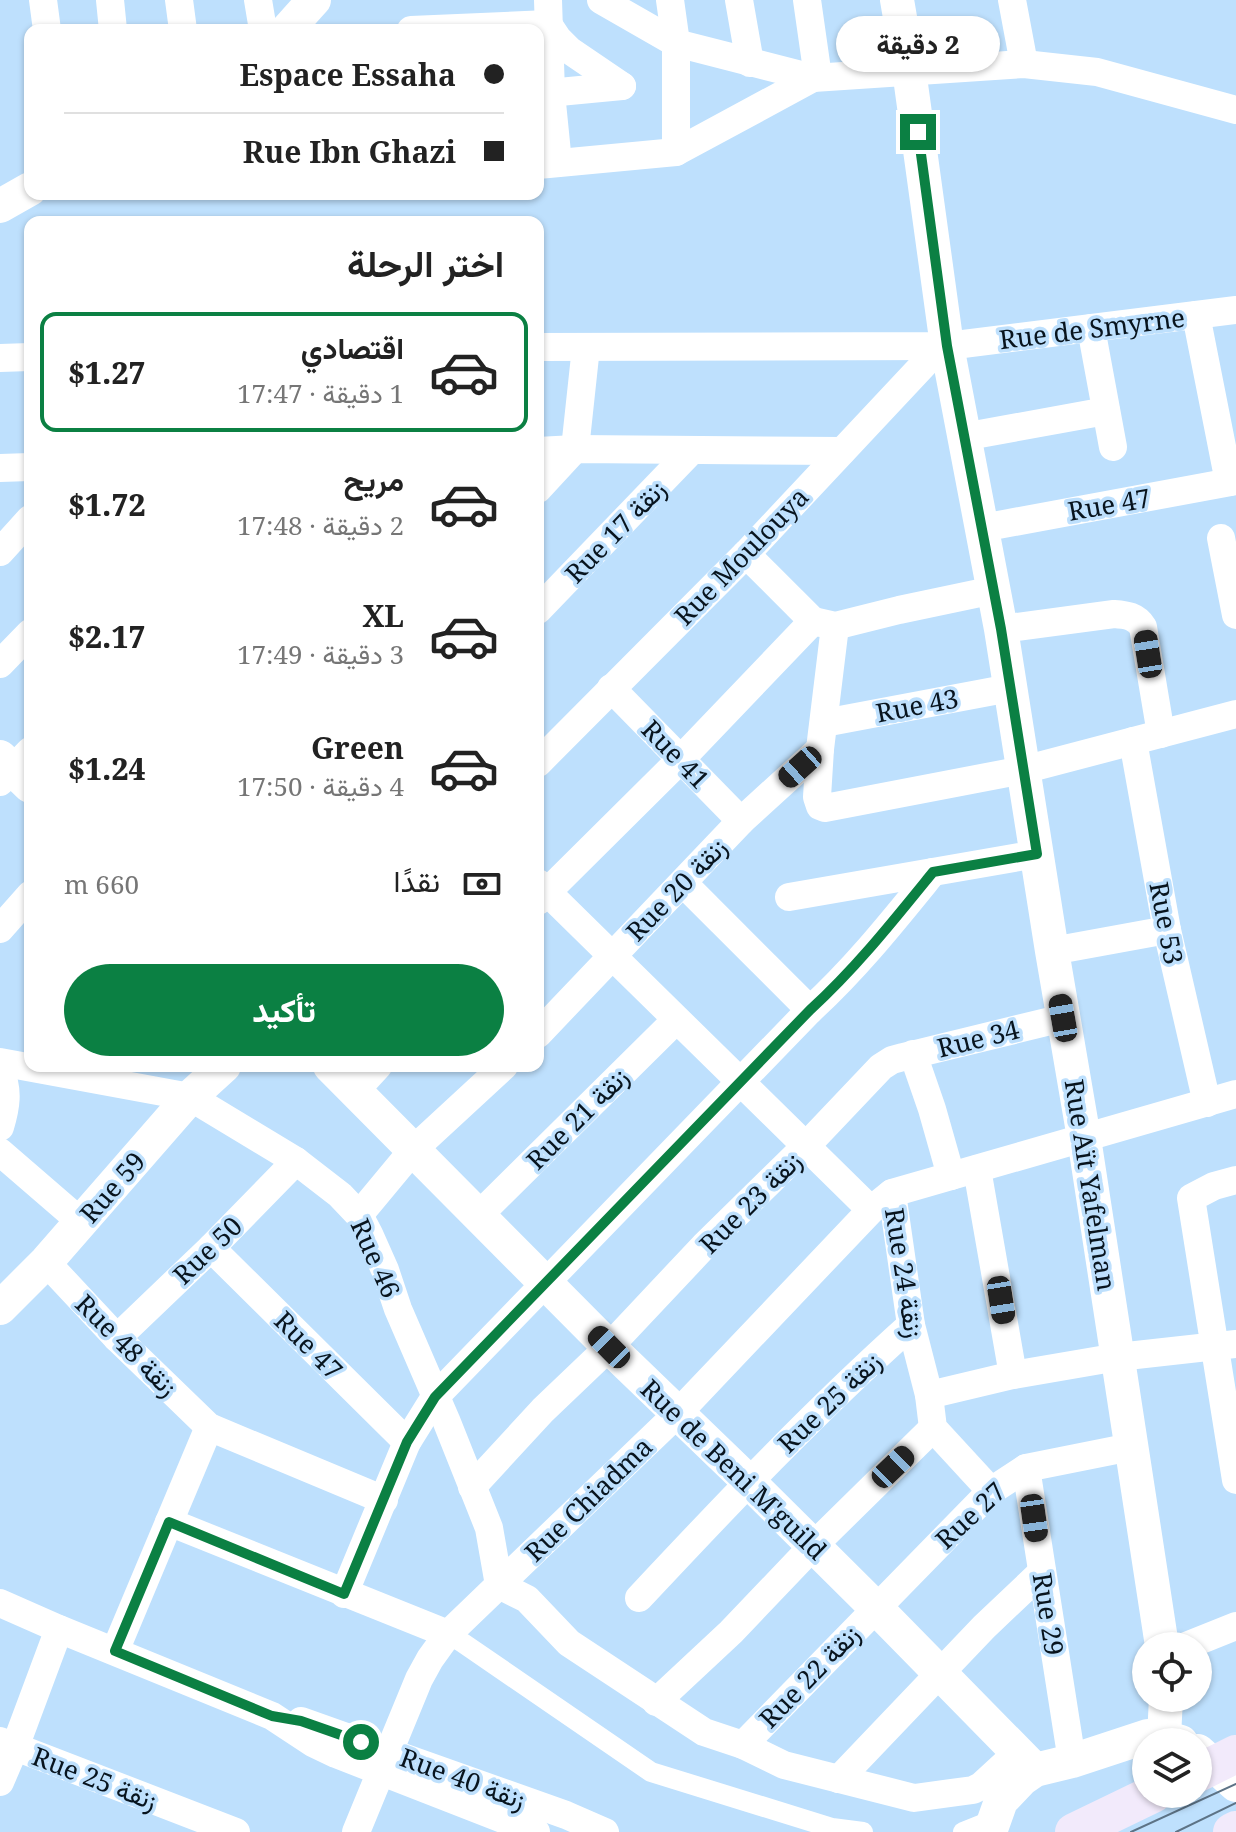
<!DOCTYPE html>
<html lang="ar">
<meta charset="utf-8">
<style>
body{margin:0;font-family:"Noto Serif",Vazirmatn,serif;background:#f6f6f6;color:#222;direction:rtl;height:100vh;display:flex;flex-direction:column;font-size:30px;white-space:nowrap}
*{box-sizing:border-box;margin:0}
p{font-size:26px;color:#767676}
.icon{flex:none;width:44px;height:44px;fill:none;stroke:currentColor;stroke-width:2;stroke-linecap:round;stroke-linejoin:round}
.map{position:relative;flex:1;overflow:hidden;direction:ltr}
.details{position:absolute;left:24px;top:216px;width:520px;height:856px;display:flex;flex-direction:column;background:#fff;border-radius:16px;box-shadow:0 2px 6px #0004;direction:rtl}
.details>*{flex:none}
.guide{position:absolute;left:24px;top:24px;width:520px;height:176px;border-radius:16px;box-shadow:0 2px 6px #0004;direction:rtl;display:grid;align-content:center;height:176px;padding:0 40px;background:#fff}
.controls{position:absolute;left:1132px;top:1632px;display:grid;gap:16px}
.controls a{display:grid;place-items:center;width:80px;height:80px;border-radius:50%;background:#fff;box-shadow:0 2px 6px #0004;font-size:40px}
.end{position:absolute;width:36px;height:36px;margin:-18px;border:10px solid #0b8043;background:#fff;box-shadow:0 0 0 4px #fff}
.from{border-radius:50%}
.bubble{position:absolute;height:56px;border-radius:28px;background:#fff;box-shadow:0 2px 6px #0004;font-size:26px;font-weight:800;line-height:56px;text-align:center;direction:rtl}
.car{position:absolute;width:24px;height:48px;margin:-24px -12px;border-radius:10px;box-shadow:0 0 6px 2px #0007;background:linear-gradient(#222 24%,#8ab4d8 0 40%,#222 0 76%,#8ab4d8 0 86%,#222 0)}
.guide b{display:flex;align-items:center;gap:28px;height:76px;font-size:30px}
.guide b+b{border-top:2px solid #e0e0e0}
.guide i{width:20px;height:20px;background:#222}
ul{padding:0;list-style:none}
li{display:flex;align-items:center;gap:24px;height:120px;margin:0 16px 12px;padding:0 24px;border:4px solid transparent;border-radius:16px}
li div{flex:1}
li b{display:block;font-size:30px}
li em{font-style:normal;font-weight:800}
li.current{border-color:#0b8043}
li>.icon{width:72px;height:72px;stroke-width:1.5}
h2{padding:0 40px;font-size:36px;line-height:96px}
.pay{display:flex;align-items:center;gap:20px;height:88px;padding:0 40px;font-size:30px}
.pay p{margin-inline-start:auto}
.action{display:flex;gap:16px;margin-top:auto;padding:16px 40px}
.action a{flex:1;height:92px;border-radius:48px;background:#0b8043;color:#fff;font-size:32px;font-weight:800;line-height:92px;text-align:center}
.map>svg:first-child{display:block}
</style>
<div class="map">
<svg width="1236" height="1832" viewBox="0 0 1236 1832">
<rect width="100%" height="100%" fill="#bee0fd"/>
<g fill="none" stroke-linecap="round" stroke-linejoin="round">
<g stroke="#fff" stroke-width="20">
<polyline points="448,1634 463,1643 651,1772 832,1828 863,1832"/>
<polyline points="963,1832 993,1820"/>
</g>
<g stroke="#fff" stroke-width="28">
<polyline points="43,0 47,30"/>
<polyline points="110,0 113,30"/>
<polyline points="179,0 183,30"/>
<polyline points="258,0 263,30"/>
<polyline points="548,0 551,93 558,163"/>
<polyline points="601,0 676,43 813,78 1024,64 1097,72 1236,110"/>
<polyline points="670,0 676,43 676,152"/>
<polyline points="739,0 750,63"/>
<polyline points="807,0 818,77"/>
<polyline points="1012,0 1024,64"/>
<polyline points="411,30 548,24 558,39 569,50 622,86"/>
<polyline points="538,94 622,86"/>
<polyline points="538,165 676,152 813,78"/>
<polyline points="1196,315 1229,482"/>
<polyline points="1091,328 1113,447"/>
<polyline points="538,347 947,346 1236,310"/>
<polyline points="0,358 30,357"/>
<polyline points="963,437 1106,411"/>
<polyline points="575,449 586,347"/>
<polyline points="538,451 575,449 842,451"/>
<polyline points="0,468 30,467"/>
<polyline points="538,489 575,449"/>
<polyline points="982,528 1236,481"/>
<polyline points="1221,538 1236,615"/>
<polyline points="0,552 30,519"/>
<polyline points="746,554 813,621"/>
<polyline points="538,610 691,451"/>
<polyline points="835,626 820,749 817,797 820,806 825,808 1023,770 1236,714"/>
<path d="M 1001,629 L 1114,614 C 1127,615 1136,616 1143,627 L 1161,734"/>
<polyline points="0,664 30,633"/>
<polyline points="611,688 741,821"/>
<polyline points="824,723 1010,688"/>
<polyline points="1133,741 1167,930 1207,1103"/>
<polyline points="538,763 746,554 941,346"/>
<polyline points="0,782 30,751"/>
<polyline points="538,883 871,1210"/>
<polyline points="683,883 810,1010"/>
<polyline points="789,897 1037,854"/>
<polyline points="538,901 681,759 813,621 835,626 899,610 994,590"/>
<polyline points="0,929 30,895"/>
<polyline points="1052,951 1167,930"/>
<polyline points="538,1034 741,821 820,749"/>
<polyline points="913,1054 932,1109 951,1176"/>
<polyline points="0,1062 190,1097 296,1161 340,1195 359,1215 369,1234 385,1270 398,1309 446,1420 489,1528 499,1585"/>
<path d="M 0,1071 C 9,1090 6,1107 0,1127"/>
<polyline points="355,1091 378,1066"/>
<polyline points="0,1152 81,1222"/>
<polyline points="977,1169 1013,1375"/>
<polyline points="1236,1180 1214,1186 1191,1198 1236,1480"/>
<polyline points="892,1193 911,1325 929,1395 933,1428 991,1491"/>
<polyline points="359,1215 413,1150 504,1066"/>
<polyline points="479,1215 676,1020"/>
<polyline points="211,1248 407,1442"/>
<polyline points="46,1262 117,1338 209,1427 384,1500"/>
<polyline points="117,1338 211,1248 296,1161"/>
<polyline points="929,1395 1013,1375 1118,1357 1236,1344"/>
<polyline points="1026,1468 1072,1761"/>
<polyline points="472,1487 543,1410 609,1347 704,1246 806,1146 881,1067 892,1060 903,1057 1063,1018"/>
<polyline points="169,1522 448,1634"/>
<polyline points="499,1585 527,1599 569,1643 704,1732 743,1745 784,1765 914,1798 973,1790 981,1786 1018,1752"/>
<path d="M 344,1594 L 407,1442 L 435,1397 L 810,1010 C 856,968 894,920 933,872"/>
<path d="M 639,1598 C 727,1504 815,1411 911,1325"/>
<polyline points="0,1603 59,1629 272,1716 313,1743 336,1754 536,1832"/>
<polyline points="1186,1646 1236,1626"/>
<polyline points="115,1651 209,1427"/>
<polyline points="656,1702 731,1632 813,1546 933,1428"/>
<polyline points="301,1721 566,1815 605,1832"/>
<polyline points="0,1741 236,1832"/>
<polyline points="743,1745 991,1491 1026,1468 1131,1447"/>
<polyline points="839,1779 984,1627 1042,1572"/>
<polyline points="0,1782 15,1747 59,1629"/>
<polyline points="356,1832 419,1679 430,1659 448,1634 678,1413 871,1210 892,1193 1236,1094"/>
</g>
<g stroke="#fff" stroke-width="34">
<polyline points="897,0 909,70 947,346 1001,629 1052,951 1084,1138 1162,1646"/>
<polyline points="287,30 314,0"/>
<polyline points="0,206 30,189"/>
<polyline points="0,757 30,786"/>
<polyline points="330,1066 609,1347 748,1481 876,1608 1035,1770"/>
<polyline points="0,1308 46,1262 190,1097 224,1066"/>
<polyline points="1164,1737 1166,1698"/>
<polyline points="1198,1751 1236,1785"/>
<polyline points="990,1832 1001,1801 1022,1779 1035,1770 1072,1761 1148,1736 1164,1737 1181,1742"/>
</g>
<g stroke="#f2eafb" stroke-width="38">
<polyline points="1198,1773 1236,1754"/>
<polyline points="1074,1832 1153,1794"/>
<polyline points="1232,1832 1236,1830"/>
</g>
<g stroke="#5d7386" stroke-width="2">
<polyline points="1131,1832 1236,1784"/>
<polyline points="1176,1832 1236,1803"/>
</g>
</g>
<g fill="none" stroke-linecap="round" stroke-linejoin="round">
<path stroke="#0b8043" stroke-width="10" d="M 361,1742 L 301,1721 L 272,1716 L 115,1651 L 169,1522 L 344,1594 L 407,1442 L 435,1397 L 810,1010 C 856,968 894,920 933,872 L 1037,854 L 1001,629 L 947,346 L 918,132"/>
</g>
<g text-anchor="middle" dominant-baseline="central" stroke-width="7" stroke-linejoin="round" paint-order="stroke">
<g font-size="26" fill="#08141e" stroke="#bee0fd">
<text transform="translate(1092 328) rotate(-7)">Rue de Smyrne</text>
<text transform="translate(1109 504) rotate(-10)">Rue 47</text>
<text transform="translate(615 531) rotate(-46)">Rue 17 زنقة</text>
<text transform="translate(741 556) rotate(-46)">Rue Moulouya</text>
<text transform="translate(917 705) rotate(-11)">Rue 43</text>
<text transform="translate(676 754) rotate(46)">Rue 41</text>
<text transform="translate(676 889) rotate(-46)">Rue 20 زنقة</text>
<text transform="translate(1167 923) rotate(79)">Rue 53</text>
<text transform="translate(978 1038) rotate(-14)">Rue 34</text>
<text transform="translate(577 1118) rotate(-45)">Rue 21 زنقة</text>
<text transform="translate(1091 1185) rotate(81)">Rue Aït Yafelman</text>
<text transform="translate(112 1187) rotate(-49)">Rue 59</text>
<text transform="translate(750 1202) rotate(-45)">Rue 23 زنقة</text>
<text transform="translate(207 1250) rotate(-44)">Rue 50</text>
<text transform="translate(376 1258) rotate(66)">Rue 46</text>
<text transform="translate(905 1273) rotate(81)">Rue 24 زنقة</text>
<text transform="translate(127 1345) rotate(45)">Rue 48 زنقة</text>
<text transform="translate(309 1345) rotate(45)">Rue 47</text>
<text transform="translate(829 1402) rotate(-44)">Rue 25 زنقة</text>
<text transform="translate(734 1469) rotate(44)">Rue de Beni M'guild</text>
<text transform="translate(588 1499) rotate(-44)">Rue Chiadma</text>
<text transform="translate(970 1515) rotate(-43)">Rue 27</text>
<text transform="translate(1049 1614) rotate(81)">Rue 29</text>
<text transform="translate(809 1676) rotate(-46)">Rue 22 زنقة</text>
<text transform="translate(95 1778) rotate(21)">Rue 25 زنقة</text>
<text transform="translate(463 1778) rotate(20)">Rue 40 زنقة</text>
</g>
</g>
</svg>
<div class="controls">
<a><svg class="icon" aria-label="locate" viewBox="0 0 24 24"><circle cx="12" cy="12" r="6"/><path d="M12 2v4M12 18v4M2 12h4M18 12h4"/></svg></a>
<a><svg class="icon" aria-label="layers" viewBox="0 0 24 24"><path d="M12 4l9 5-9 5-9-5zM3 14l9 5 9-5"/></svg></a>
</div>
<i class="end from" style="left:361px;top:1742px"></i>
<i class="end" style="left:918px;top:132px"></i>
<div class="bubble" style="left:836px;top:16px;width:164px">2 دقيقة</div>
<i class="car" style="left:1148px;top:654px;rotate:351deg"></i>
<i class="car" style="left:800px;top:767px;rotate:228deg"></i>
<i class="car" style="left:1063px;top:1018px;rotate:350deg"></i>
<i class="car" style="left:1001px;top:1300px;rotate:171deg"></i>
<i class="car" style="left:609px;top:1347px;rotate:315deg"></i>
<i class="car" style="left:893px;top:1467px;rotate:46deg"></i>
<i class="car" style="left:1034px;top:1518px;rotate:172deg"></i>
<div class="guide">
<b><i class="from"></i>Espace Essaha</b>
<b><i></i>Rue Ibn Ghazi</b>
</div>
<section class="details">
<h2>اختر الرحلة</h2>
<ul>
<li class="current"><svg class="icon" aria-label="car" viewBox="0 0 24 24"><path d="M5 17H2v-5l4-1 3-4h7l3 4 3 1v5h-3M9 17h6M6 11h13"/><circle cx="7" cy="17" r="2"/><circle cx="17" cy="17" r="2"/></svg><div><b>اقتصادي</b><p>1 دقيقة · 17:47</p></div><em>$1.27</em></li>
<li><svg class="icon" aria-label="car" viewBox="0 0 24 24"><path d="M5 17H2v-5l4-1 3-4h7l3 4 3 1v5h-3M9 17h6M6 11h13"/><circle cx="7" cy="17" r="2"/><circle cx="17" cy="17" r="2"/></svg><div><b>مريح</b><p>2 دقيقة · 17:48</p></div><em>$1.72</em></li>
<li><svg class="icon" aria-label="car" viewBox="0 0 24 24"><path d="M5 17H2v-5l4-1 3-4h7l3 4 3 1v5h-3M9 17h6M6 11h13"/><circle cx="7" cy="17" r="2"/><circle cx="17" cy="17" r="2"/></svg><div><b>XL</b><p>3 دقيقة · 17:49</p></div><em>$2.17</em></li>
<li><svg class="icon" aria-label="car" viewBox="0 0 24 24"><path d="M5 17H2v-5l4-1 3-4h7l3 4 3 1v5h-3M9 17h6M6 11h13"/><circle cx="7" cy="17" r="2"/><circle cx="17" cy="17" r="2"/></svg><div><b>Green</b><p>4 دقيقة · 17:50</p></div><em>$1.24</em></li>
</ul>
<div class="pay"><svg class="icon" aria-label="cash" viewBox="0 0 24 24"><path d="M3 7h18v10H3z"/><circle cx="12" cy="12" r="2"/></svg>نقدًا<p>660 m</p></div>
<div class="action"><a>تأكيد</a></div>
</section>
</div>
